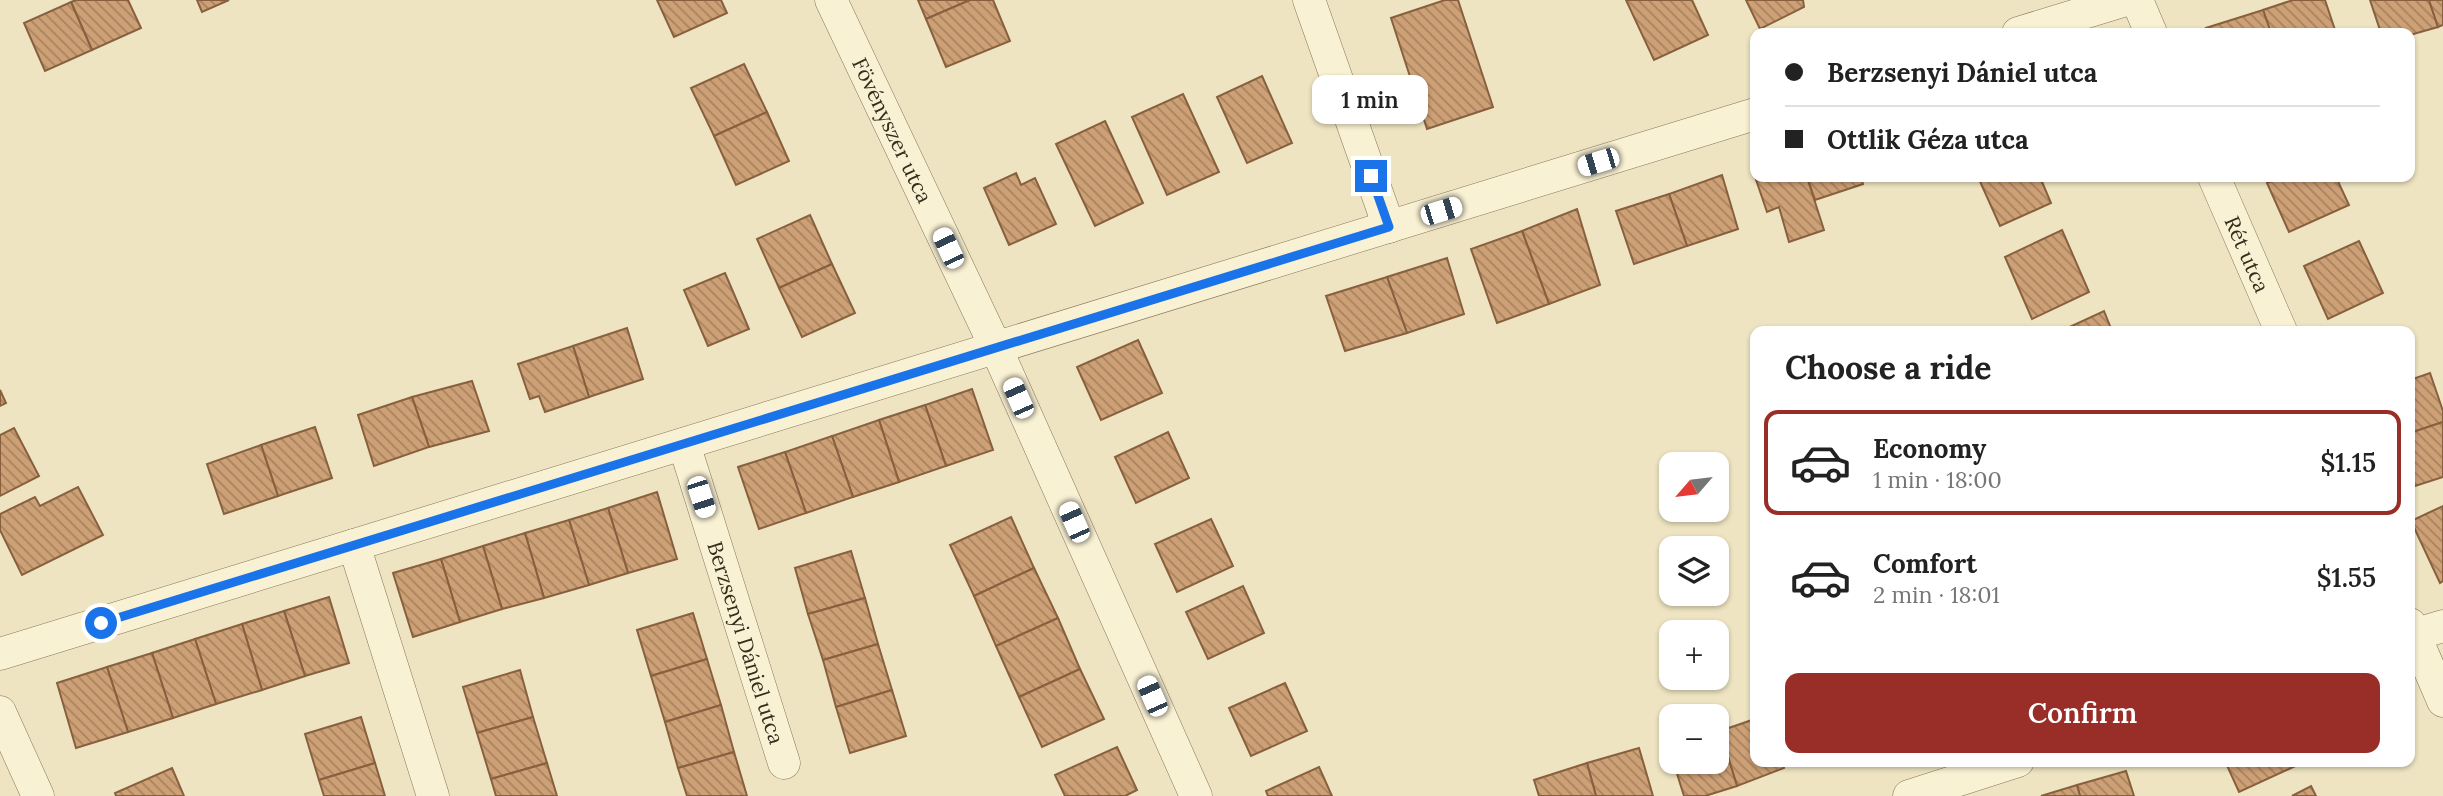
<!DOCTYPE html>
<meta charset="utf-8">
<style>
body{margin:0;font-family:Lora,serif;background:#f2f2f2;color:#222;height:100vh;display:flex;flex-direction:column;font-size:26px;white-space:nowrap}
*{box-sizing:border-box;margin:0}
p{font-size:23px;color:#767676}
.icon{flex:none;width:38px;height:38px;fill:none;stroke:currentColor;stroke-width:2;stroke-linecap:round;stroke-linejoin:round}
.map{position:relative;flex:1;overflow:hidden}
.drawer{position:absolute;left:1750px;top:326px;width:665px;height:441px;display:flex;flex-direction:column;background:#fff;border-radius:14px;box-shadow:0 2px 5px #0004}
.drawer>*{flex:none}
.top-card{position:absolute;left:1750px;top:28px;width:665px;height:154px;border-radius:14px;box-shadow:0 2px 5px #0004;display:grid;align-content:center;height:154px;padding:0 35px;background:#fff}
.needle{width:46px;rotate:242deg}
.tools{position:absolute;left:1659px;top:452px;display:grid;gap:14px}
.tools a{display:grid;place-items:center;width:70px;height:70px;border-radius:14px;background:#fff;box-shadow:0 2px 5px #0004;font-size:35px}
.end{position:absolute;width:32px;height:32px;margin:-16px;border:9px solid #1a73e8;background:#fff;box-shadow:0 0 0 4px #fff}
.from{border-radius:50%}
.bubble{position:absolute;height:49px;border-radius:14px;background:#fff;box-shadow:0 2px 5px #0004;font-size:23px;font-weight:600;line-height:49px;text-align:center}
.car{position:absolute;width:21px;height:42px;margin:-21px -10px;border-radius:9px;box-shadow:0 0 5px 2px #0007;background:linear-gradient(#fff 24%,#345 0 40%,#fff 0 76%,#345 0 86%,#fff 0)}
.top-card b{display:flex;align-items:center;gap:24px;height:66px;font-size:26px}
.top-card b+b{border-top:2px solid #e0e0e0}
.top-card i{width:18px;height:18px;background:#222}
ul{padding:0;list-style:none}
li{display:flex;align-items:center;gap:21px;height:105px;margin:0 14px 10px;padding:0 21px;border:4px solid transparent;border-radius:14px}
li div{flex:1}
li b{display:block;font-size:26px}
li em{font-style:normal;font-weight:600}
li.active{border-color:#982e27}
li>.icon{width:63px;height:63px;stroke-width:1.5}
h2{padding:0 35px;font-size:32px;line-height:84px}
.cta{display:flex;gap:14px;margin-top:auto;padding:14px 35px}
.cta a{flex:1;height:80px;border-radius:14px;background:#982e27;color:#fff;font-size:28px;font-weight:600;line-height:80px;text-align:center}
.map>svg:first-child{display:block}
</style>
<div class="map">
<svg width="2443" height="796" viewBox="0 0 2443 796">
<defs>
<pattern id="building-back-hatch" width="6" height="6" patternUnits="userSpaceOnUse" patternTransform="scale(1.75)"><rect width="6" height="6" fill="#cda076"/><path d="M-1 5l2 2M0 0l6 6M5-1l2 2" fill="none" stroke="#a78360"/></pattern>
</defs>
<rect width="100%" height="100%" fill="#eee4c1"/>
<g fill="url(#building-back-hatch)" stroke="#88603e" stroke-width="2">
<polygon points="76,0 128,0 141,28 92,50 71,2"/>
<polygon points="197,0 229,0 202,12"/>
<polygon points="657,0 721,0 727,13 674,37"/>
<polygon points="918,0 970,0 926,19"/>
<polygon points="970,0 993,0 1010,41 946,67 926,19"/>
<polygon points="1445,0 1458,0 1493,107 1427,129 1391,18"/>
<polygon points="1626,0 1692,0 1708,35 1654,60"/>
<polygon points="1746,0 1803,0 1804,7 1760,29"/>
<polygon points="2293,0 2325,0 2336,33 2271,33 2263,10"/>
<polygon points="2370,0 2429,0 2438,27 2410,35 2381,33"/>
<polygon points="2429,0 2443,0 2443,25 2438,27"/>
<polygon points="71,2 92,50 45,71 24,23"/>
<polygon points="2263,10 2271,33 2208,33 2206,28"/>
<polygon points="744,64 767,112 714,136 691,88"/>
<polygon points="1262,76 1292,143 1247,163 1217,97"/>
<polygon points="1183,94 1219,172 1167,195 1132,117"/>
<polygon points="767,112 789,161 736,185 714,136"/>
<polygon points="1105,121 1143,203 1095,226 1056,144"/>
<polygon points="1755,167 1755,177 1807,177 1824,230 1789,242 1779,207 1767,212 1752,168"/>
<polygon points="1016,173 1021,185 1035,178 1056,224 1009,245 984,188"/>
<polygon points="1722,175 1738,229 1687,246 1669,194"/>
<polygon points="1807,177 1861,177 1863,184 1815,200"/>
<polygon points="1978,177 2040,177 2051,203 2000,226"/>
<polygon points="2282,177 2336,177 2349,205 2289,232 2267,183"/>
<polygon points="1669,194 1687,246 1634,264 1616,211"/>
<polygon points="1577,209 1600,285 1549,304 1522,231"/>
<polygon points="810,215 832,264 779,288 757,239"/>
<polygon points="2062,230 2089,292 2032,319 2005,257"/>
<polygon points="1522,231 1549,304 1497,323 1471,249"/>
<polygon points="2359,241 2383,293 2328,319 2304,266"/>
<polygon points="1447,258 1464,314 1407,333 1387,277"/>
<polygon points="832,264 855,313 802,337 779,288"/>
<polygon points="725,273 749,329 708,346 684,290"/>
<polygon points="1387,277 1407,333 1345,351 1326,296"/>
<polygon points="2104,311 2112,331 2061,331"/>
<polygon points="627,328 643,379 589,397 573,346"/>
<polygon points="1138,340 1162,393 1101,420 1077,367"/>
<polygon points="573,346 589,397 545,412 539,396 530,399 518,364"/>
<polygon points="2430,373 2443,411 2443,422 2410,433 2410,380"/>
<polygon points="472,381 489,431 429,447 412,397"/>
<polygon points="972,389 993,450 946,466 925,405"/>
<polygon points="0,390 6,403 0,406"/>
<polygon points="412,397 429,447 374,466 358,415"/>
<polygon points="925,405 946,466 899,482 879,420"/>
<polygon points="879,420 899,482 853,497 832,436"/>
<polygon points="2443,422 2443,477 2415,486 2410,472 2410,433"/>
<polygon points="315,427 332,478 278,496 261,445"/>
<polygon points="14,428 39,476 0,496 0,435"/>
<polygon points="1168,432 1189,478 1136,503 1115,457"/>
<polygon points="832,436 853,497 806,513 785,452"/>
<polygon points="261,445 278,496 224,514 207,464"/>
<polygon points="785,452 806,513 759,529 738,467"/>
<polygon points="78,487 103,535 22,575 0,530 0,514 35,497 40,506"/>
<polygon points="657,492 677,559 628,573 608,508"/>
<polygon points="2443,506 2443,581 2440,583 2411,521"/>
<polygon points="608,508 628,573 589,585 569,520"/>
<polygon points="1011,517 1034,568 974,596 950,545"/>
<polygon points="1211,519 1233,566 1177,592 1155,544"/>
<polygon points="569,520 589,585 544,598 525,533"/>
<polygon points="525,533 544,598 502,609 483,546"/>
<polygon points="483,546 502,609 460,622 441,559"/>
<polygon points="851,551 865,598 808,614 795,568"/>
<polygon points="441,559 460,622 413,637 393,573"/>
<polygon points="1034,568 1058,618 996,646 974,596"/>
<polygon points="1243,586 1264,633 1208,659 1186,612"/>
<polygon points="329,597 349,663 305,676 284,611"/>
<polygon points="865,598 878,644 823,660 808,614"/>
<polygon points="284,611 305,676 262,690 242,624"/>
<polygon points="693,613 707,659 651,676 637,630"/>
<polygon points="1058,618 1080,669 1019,697 996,646"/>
<polygon points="242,624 262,690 216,704 195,639"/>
<polygon points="195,639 216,704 173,718 152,653"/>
<polygon points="878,644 892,690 836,707 823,660"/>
<polygon points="152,653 173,718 128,732 107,667"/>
<polygon points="707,659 721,705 665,722 651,676"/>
<polygon points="107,667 128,732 76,748 57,683"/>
<polygon points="1080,669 1104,719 1042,747 1019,697"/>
<polygon points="520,670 533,717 477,733 463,687"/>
<polygon points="1285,683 1307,731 1251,756 1229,708"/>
<polygon points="892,690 906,736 850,753 836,707"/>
<polygon points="721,705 734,752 678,768 665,722"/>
<polygon points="361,717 375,763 319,780 305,734"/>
<polygon points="533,717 547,763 491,779 477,733"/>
<polygon points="1755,719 1755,761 1782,761 1784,768 1737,786 1720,731"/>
<polygon points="1720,731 1737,786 1705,796 1684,796 1673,761 1717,761 1717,732"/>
<polygon points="1117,747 1137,790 1125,796 1065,796 1055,775"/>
<polygon points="1639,748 1653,796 1596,796 1587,763"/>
<polygon points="734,752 747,796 687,796 678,768"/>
<polygon points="2225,761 2304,761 2304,762 2239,792"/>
<polygon points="375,763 385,796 324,796 319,780"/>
<polygon points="547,763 557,796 496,796 491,779"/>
<polygon points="1587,763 1596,796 1539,796 1534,780"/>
<polygon points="1319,767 1332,796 1268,796 1266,791"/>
<polygon points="172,768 184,796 116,796 115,793"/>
<polygon points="2126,771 2134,796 2080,796 2077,785"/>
<polygon points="2077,785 2080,796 2041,796"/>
<polygon points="2311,786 2316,796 2292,796"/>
</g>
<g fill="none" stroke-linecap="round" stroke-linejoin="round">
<defs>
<g id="street">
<path id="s1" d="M 831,0 L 996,348 L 1196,796"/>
<polyline points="1309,0 1389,227"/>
<polyline points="2137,0 2151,33"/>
<polyline points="2018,33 2126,0"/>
<path id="s2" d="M 2214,177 L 2281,331"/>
<path id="s3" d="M 684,444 L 784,763"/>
<polyline points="354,545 433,796"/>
<polyline points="2410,624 2443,701"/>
<polyline points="2410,636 2443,626"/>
<polyline points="0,654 1755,114"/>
<polyline points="0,712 38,796"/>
<polyline points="1909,796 2018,761"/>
</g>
</defs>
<use href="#street" stroke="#887558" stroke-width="33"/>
<use href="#street" stroke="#f9f1d4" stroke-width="32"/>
</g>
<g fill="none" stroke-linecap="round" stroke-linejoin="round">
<polyline stroke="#1a73e8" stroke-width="9" points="101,623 1389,227 1371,176"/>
</g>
<g text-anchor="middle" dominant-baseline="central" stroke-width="5" stroke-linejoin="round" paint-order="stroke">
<g font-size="21" fill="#372c1d" stroke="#f6edd1">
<text stroke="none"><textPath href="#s1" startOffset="144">Fövényszer utca</textPath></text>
<text stroke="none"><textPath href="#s2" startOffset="84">Rét utca</textPath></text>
<text stroke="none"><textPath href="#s3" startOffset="208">Berzsenyi Dániel utca</textPath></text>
</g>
</g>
</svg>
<div class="tools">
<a><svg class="needle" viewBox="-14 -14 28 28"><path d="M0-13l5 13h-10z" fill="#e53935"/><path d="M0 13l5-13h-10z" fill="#767676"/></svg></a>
<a><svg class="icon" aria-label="layers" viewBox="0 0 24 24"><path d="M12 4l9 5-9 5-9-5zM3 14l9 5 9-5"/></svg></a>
<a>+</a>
<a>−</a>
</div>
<i class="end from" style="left:101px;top:623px"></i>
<i class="end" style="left:1371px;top:176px"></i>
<div class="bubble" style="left:1312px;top:75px;width:116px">1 min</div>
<i class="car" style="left:1598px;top:162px;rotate:253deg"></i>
<i class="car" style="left:1441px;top:211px;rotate:73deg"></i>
<i class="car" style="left:948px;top:248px;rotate:335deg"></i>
<i class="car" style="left:1018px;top:398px;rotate:336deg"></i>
<i class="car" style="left:701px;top:497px;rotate:162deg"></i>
<i class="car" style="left:1074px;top:522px;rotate:336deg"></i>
<i class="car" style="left:1152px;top:696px;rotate:336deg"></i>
<div class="top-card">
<b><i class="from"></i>Berzsenyi Dániel utca</b>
<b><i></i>Ottlik Géza utca</b>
</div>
<section class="drawer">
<h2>Choose a ride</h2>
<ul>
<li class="active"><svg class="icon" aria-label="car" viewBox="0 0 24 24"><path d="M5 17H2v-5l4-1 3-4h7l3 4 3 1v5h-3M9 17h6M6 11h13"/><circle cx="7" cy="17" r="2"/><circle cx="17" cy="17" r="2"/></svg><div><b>Economy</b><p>1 min · 18:00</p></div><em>$1.15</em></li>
<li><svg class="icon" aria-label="car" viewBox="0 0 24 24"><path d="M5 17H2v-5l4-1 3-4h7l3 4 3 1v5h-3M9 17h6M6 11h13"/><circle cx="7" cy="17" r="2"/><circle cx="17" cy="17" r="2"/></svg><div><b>Comfort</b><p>2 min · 18:01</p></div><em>$1.55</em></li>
</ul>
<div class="cta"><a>Confirm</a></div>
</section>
</div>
